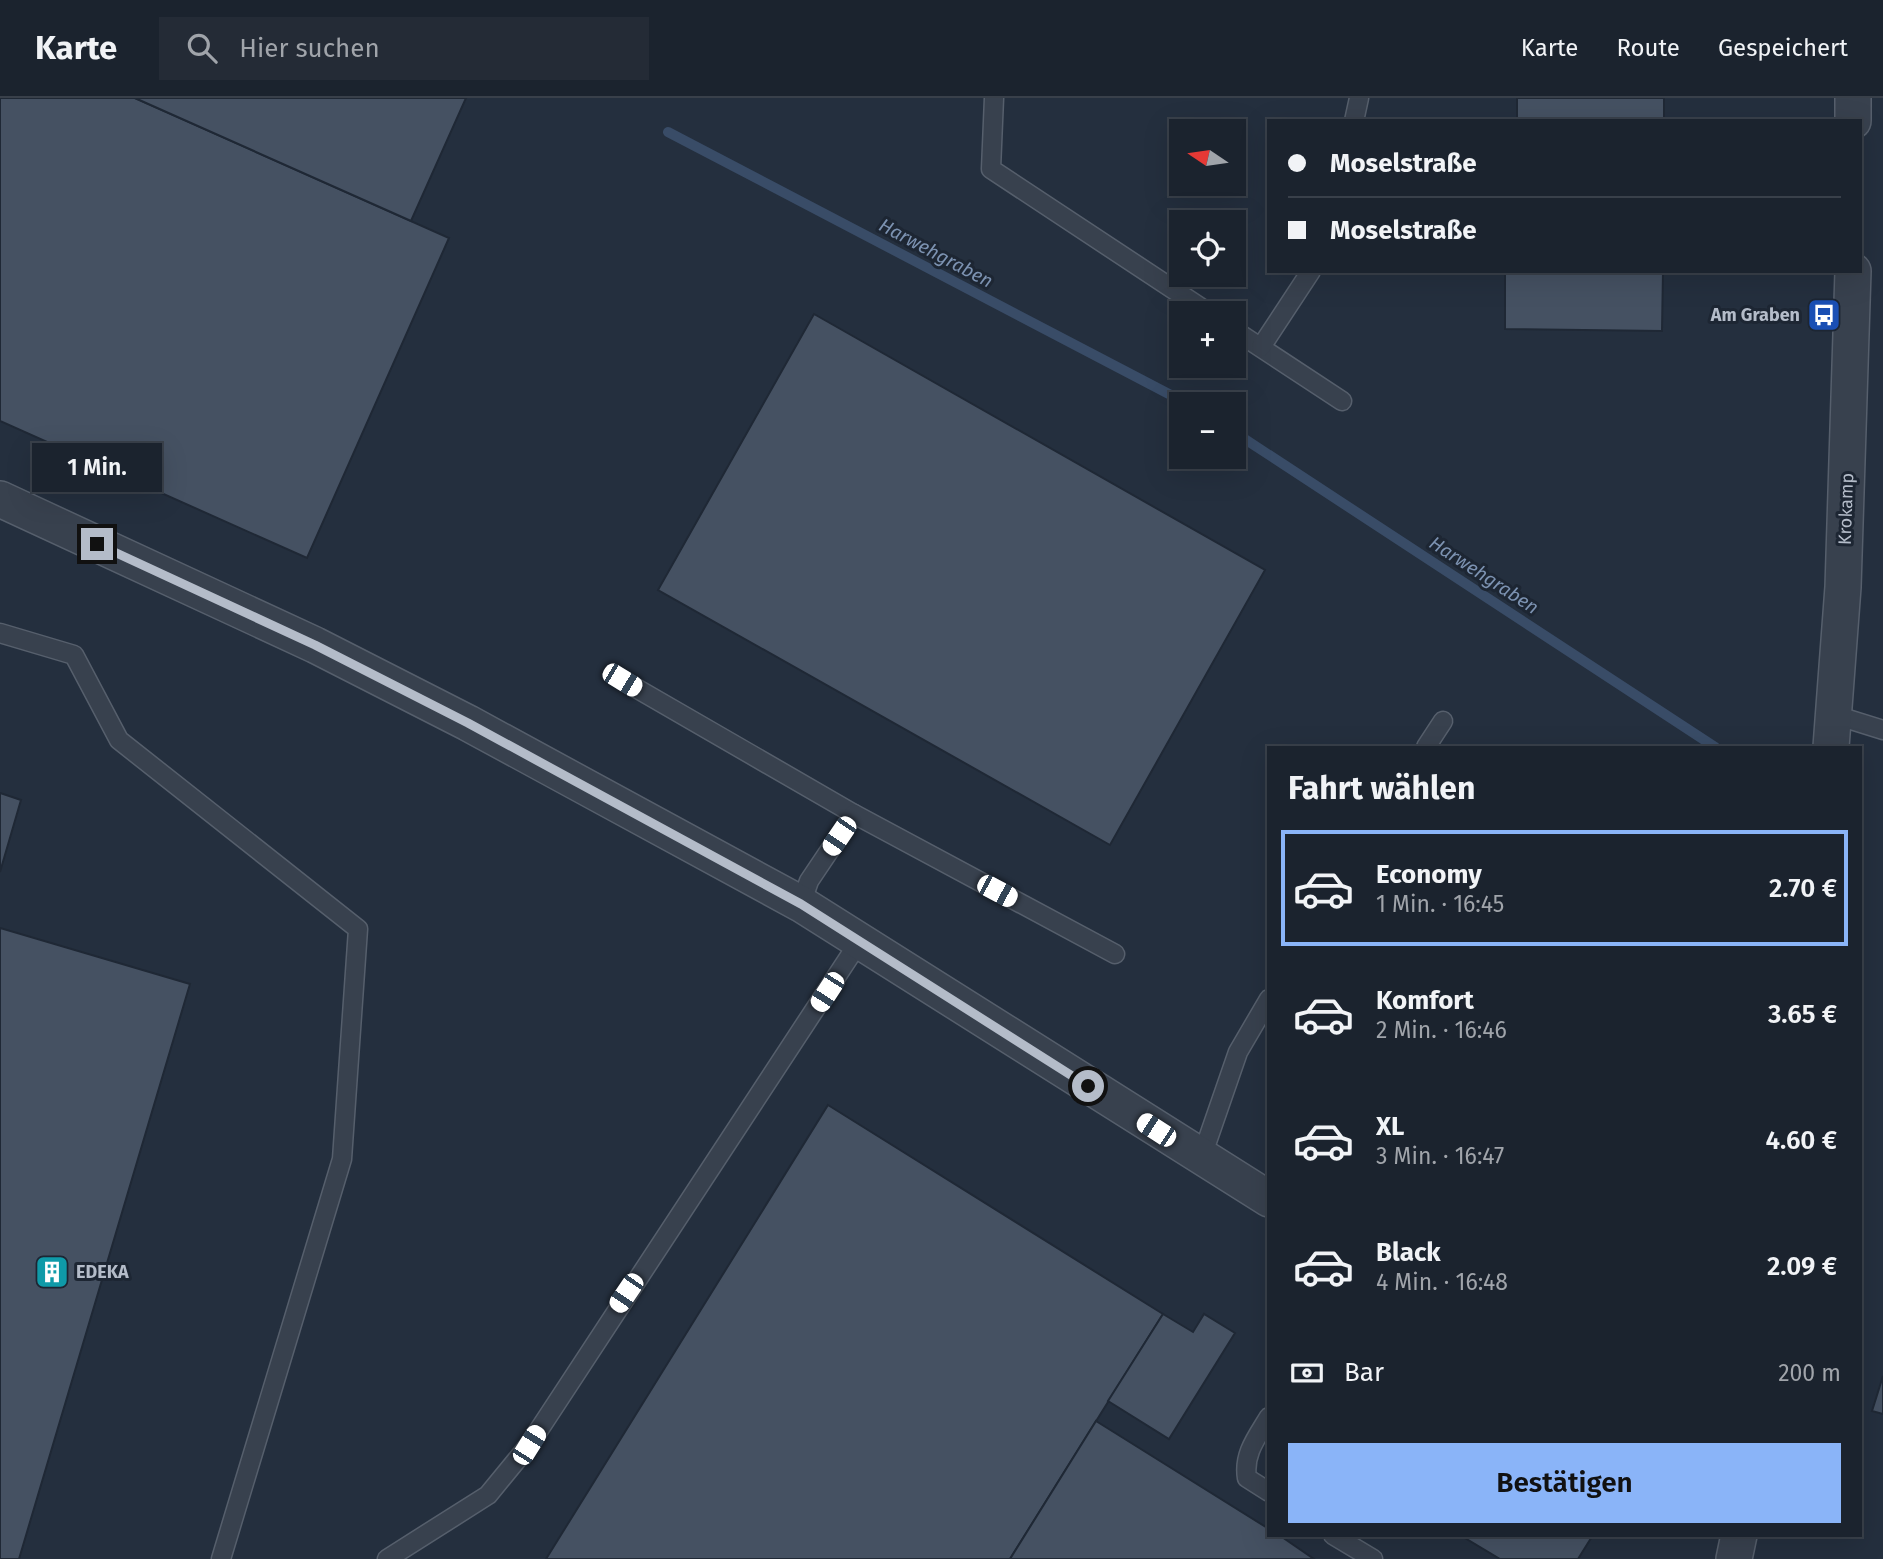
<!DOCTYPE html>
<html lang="de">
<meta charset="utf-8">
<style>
body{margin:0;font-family:"Fira Sans",sans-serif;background:#242b36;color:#f1f3f6;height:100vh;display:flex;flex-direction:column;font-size:26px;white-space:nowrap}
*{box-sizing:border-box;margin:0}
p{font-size:23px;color:#a0a4aa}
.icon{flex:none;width:38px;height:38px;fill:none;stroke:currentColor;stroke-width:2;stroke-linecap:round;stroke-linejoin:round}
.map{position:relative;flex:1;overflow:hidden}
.details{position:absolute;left:1267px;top:648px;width:595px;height:791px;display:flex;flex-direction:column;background:#1b232e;border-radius:0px;box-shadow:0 7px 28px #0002,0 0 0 2px #39404a}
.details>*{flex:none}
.banner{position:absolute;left:1267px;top:21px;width:595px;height:154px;border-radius:0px;box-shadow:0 7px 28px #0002,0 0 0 2px #39404a;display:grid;align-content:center;height:154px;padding:0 21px;background:#1b232e}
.needle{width:46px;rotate:283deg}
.controls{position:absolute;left:1169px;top:21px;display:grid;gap:14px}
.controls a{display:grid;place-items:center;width:77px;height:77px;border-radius:0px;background:#1b232e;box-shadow:0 7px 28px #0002,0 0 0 2px #39404a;font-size:35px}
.end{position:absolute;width:32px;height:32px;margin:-16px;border:9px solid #b4bcc9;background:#111;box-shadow:0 0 0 4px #111}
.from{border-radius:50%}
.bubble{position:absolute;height:49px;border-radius:0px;background:#1b232e;box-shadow:0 7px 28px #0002,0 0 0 2px #39404a;font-size:23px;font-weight:600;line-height:49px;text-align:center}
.car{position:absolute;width:21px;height:42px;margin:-21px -10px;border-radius:9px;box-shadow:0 0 5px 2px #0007;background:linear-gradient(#fff 24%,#345 0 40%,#fff 0 76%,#345 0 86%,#fff 0)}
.banner b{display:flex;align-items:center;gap:24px;height:66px;font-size:26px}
.banner b+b{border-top:2px solid #39404a}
.banner i{width:18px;height:18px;background:#f1f3f6}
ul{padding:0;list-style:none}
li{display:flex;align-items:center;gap:21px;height:116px;margin:0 14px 10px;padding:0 7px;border:4px solid transparent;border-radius:0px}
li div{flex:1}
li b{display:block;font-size:26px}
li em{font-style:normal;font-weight:600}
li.on{border-color:#8ab4f8}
li>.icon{width:63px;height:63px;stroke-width:1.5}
h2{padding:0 21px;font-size:32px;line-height:84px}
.pay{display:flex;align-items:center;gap:18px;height:77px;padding:0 21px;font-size:26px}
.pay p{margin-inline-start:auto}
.cta{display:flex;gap:14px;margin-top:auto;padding:14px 21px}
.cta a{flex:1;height:80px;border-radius:0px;background:#8ab4f8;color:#111;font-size:28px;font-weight:600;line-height:80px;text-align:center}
header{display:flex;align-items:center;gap:42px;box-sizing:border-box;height:98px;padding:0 35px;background:#1b232e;border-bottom:2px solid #39404a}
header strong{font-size:33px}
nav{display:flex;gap:38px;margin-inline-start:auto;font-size:24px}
.search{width:490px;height:63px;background:#242b36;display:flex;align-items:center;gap:18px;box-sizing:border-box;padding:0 24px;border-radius:0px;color:#a0a4aa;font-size:26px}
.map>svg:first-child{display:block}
</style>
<header>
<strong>Karte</strong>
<div class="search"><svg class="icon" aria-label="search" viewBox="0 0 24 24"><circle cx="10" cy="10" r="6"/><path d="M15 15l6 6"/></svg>Hier suchen</div>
<nav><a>Karte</a><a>Route</a><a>Gespeichert</a></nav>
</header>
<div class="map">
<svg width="1883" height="1461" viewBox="0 0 1883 1461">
<rect width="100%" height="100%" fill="#242f3e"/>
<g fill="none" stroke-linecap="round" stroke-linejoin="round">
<g stroke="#394c67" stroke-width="10">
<polyline points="668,34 1188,306"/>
<polyline points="1234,334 1715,649"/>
</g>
</g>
<g fill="#455162" stroke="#1f2835" stroke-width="2">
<polygon points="0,0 135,0 449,140 307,460 0,323"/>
<polygon points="135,0 466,0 411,123"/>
<rect x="1517" y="0" width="147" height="23"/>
<polygon points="1505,173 1663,173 1662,233 1505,231"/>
<polygon points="814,216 1265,472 1110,747 658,492"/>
<polygon points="0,695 21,702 0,774"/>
<polygon points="0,830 190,886 19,1461 0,1461"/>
<polygon points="828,1007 1163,1216 1010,1461 546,1461"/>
<polygon points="1163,1216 1193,1234 1204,1216 1235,1235 1169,1341 1108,1303"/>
<polygon points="1883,1278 1883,1316 1872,1313"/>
<polygon points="1096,1323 1269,1431 1269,1437 1279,1437 1314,1461 1010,1461"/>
<polygon points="1460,1437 1593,1437 1578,1461 1500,1461"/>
</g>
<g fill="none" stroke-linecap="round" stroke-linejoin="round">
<defs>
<g id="lane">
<polyline points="994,0 991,71 1209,215"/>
<polyline points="1354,23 1359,0"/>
<polyline points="1234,232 1342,303"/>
<polyline points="1261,249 1311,173"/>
<polyline points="0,535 74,557 119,642 358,831 342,1061 221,1461"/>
<polyline points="622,582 854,716"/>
<polyline points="1835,617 1883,632"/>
<polyline points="1426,649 1443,623"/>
<polyline points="801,806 809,783 854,716 1115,856"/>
<polyline points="1201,1061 1238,954 1269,901"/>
<path d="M 1269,1319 C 1257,1339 1243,1356 1247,1380 L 1269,1394"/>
<polyline points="1333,1437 1373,1461"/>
<polyline points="387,1461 488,1397 529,1347 861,841"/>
</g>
<g id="street">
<polyline points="1853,23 1853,0"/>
<polyline points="0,401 315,547 468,625 801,806 1269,1101"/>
<polyline points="1831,649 1843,489 1853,173"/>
<polyline points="1734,1461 1739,1437"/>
</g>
</defs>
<use href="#lane" stroke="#565f6c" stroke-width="21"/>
<use href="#street" stroke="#565f6c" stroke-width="38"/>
<use href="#lane" stroke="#38414e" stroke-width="18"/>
<use href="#street" stroke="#38414e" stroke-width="35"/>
</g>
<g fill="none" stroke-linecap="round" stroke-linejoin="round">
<polyline stroke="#b4bcc9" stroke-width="9" points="97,446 315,547 468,625 801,806 1088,988"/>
</g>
<defs>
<symbol id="bus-square" viewBox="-11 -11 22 22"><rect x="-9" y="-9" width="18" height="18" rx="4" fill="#1a4fb4" stroke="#1d2633"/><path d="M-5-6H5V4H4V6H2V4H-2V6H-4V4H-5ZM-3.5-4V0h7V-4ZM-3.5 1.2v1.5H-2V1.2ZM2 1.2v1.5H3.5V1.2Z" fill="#fff"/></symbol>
<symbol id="building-square" viewBox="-11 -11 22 22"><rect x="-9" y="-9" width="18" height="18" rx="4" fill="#0f9aa8" stroke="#1d2633"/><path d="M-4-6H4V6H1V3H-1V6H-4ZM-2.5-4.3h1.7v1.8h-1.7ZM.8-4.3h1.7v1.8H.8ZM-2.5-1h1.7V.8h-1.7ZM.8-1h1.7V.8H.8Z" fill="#fff"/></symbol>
</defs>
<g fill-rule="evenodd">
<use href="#bus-square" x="1805" y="198" width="38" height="38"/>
<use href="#building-square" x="33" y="1155" width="38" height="38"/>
</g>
<g text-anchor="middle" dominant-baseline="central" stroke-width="6" stroke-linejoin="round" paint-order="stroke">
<g font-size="18" font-weight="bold" fill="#b4bcc9" stroke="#1d2633" text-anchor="end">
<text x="1800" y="217">Am Graben</text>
<text x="76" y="1174" text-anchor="start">EDEKA</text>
</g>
<g font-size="18" fill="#b4bcc9" stroke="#1d2633">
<text transform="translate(1846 411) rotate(-88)">Krokamp</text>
</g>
<g font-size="19" font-style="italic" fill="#7c92b1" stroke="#1d2633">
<text transform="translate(936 155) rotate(28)">Harwehgraben</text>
<text transform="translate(1484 477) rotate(33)">Harwehgraben</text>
</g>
</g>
</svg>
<div class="controls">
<a><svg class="needle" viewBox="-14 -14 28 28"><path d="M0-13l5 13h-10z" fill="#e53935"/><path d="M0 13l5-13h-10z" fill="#a0a4aa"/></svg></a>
<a><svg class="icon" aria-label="locate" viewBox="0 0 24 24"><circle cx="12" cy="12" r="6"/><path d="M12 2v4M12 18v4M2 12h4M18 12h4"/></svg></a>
<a>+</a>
<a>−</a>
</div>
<i class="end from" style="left:1088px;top:988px"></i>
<i class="end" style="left:97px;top:446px"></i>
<div class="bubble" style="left:32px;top:345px;width:130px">1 Min.</div>
<i class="car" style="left:622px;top:582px;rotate:121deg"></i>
<i class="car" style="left:839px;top:738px;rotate:214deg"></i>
<i class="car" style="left:997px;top:793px;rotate:118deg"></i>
<i class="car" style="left:827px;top:894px;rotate:213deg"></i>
<i class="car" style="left:1156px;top:1032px;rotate:303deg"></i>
<i class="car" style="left:626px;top:1195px;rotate:214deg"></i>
<i class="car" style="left:529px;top:1347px;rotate:32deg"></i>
<div class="banner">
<b><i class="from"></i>Moselstraße</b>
<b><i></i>Moselstraße</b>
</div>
<section class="details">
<h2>Fahrt wählen</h2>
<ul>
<li class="on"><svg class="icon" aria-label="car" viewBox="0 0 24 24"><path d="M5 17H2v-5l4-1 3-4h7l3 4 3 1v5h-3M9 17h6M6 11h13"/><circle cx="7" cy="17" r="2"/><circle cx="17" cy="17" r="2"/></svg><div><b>Economy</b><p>1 Min. · 16:45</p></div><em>2.70 €</em></li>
<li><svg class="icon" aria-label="car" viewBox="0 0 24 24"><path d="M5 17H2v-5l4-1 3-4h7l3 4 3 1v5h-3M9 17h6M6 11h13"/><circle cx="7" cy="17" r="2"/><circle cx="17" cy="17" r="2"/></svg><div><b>Komfort</b><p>2 Min. · 16:46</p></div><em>3.65 €</em></li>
<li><svg class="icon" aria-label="car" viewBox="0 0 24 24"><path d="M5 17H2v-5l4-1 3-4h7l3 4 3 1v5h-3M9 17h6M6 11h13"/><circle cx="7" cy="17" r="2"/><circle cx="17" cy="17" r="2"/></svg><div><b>XL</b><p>3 Min. · 16:47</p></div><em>4.60 €</em></li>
<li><svg class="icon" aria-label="car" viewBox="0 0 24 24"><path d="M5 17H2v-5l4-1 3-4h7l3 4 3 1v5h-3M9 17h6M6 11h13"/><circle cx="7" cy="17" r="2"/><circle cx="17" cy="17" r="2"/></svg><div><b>Black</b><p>4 Min. · 16:48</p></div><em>2.09 €</em></li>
</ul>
<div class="pay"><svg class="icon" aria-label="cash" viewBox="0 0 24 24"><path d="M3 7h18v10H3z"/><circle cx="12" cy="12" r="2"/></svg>Bar<p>200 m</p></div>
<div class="cta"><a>Bestätigen</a></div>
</section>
</div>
